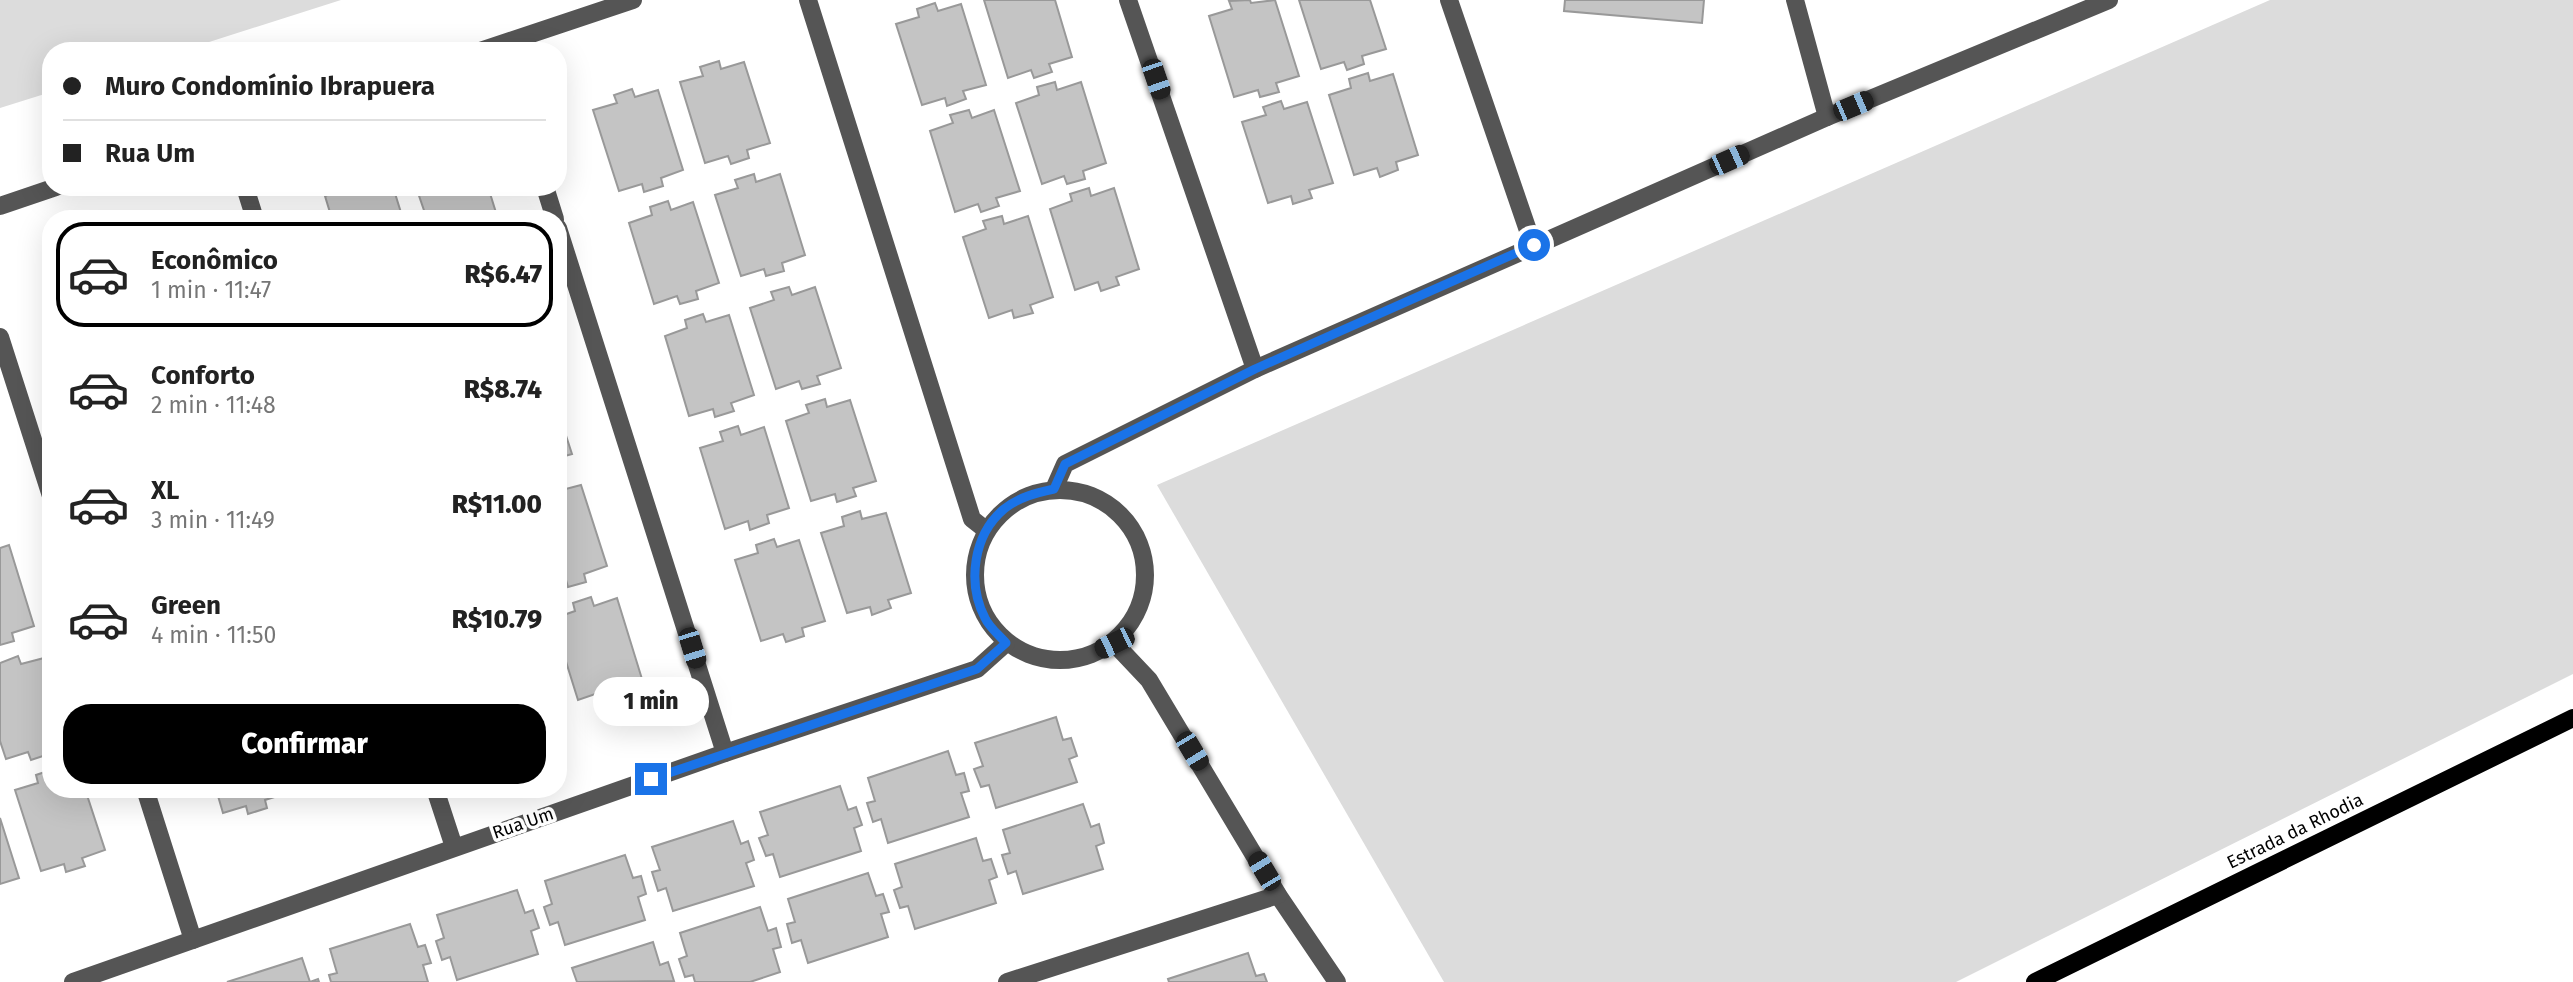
<!DOCTYPE html>
<html lang="pt">
<meta charset="utf-8">
<style>
body{margin:0;font-family:"Fira Sans",sans-serif;background:#f2f2f2;color:#222;height:100vh;display:flex;flex-direction:column;font-size:26px;white-space:nowrap}
*{box-sizing:border-box;margin:0}
p{font-size:23px;color:#767676}
.icon{flex:none;width:38px;height:38px;fill:none;stroke:currentColor;stroke-width:2;stroke-linecap:round;stroke-linejoin:round}
.map{position:relative;flex:1;overflow:hidden}
.panel{position:absolute;left:42px;top:210px;width:525px;height:588px;display:flex;flex-direction:column;background:#fff;border-radius:28px;box-shadow:0 7px 28px #0002}
.panel>*{flex:none}
.top-card{position:absolute;left:42px;top:42px;width:525px;height:154px;border-radius:28px;box-shadow:0 7px 28px #0002;display:grid;align-content:center;height:154px;padding:0 21px;background:#fff}
.end{position:absolute;width:32px;height:32px;margin:-16px;border:9px solid #1a73e8;background:#fff;box-shadow:0 0 0 4px #fff}
.from{border-radius:50%}
.bubble{position:absolute;height:49px;border-radius:24px;background:#fff;box-shadow:0 7px 28px #0002;font-size:23px;font-weight:800;line-height:49px;text-align:center}
.car{position:absolute;width:21px;height:42px;margin:-21px -10px;border-radius:9px;box-shadow:0 0 5px 2px #0007;background:linear-gradient(#222 24%,#8ab4d8 0 40%,#222 0 76%,#8ab4d8 0 86%,#222 0)}
.top-card b{display:flex;align-items:center;gap:24px;height:66px;font-size:26px}
.top-card b+b{border-top:2px solid #e0e0e0}
.top-card i{width:18px;height:18px;background:#222}
ul{padding:12px 0 0;list-style:none}
li{display:flex;align-items:center;gap:21px;height:105px;margin:0 14px 10px;padding:0 7px;border:4px solid transparent;border-radius:28px}
li div{flex:1}
li b{display:block;font-size:26px}
li em{font-style:normal;font-weight:800}
li.on{border-color:#000}
li>.icon{width:63px;height:63px;stroke-width:1.5}
.action{display:flex;gap:14px;margin-top:auto;padding:14px 21px}
.action a{flex:1;height:80px;border-radius:28px;background:#000;color:#fff;font-size:28px;font-weight:800;line-height:80px;text-align:center}
.map>svg:first-child{display:block}
</style>
<div class="map">
<svg width="2573" height="982" viewBox="0 0 2573 982">
<rect width="100%" height="100%" fill="#fff"/>
<g fill="#dcdcdc">
<polygon points="0,0 341,0 181,51 51,51 51,92 0,108"/>
<polygon points="2270,0 2573,0 2573,674 1956,982 1444,982 1157,485"/>
</g>
<g fill="#c4c4c4" stroke="#999" stroke-width="2">
<polygon points="984,0 1055,0 1072,57 1049,64 1052,72 1034,78 1031,70 1008,78"/>
<polygon points="1250,0 1251,3 1275,0 1299,76 1276,83 1279,92 1260,97 1258,90 1234,97 1209,16 1232,9 1229,1"/>
<polygon points="1299,0 1370,0 1386,49 1362,56 1364,64 1347,70 1344,62 1321,69"/>
<polygon points="1565,0 1704,0 1702,23 1564,11"/>
<polygon points="935,3 938,11 961,4 986,85 963,91 966,99 947,106 945,98 922,105 896,24 919,17 917,9"/>
<polygon points="719,61 721,69 744,62 770,143 747,150 749,158 731,164 728,156 705,163 680,82 703,76 700,67"/>
<polygon points="1368,73 1370,81 1393,74 1418,155 1396,162 1398,170 1380,177 1377,168 1354,175 1329,95 1351,88 1349,79"/>
<polygon points="1055,82 1057,90 1081,82 1106,163 1083,171 1085,179 1067,184 1064,176 1042,184 1016,103 1039,95 1037,87"/>
<polygon points="632,89 635,97 658,90 683,170 661,178 663,186 644,192 642,184 619,191 593,110 617,103 614,95"/>
<polygon points="1281,101 1284,109 1307,102 1333,183 1309,190 1312,198 1293,204 1291,196 1268,203 1242,122 1266,115 1263,107"/>
<polygon points="969,110 972,118 994,110 1020,191 996,198 999,206 981,212 978,204 955,212 930,131 953,123 950,115"/>
<polygon points="754,174 756,182 780,174 805,255 782,263 784,271 766,276 764,269 741,276 715,195 738,188 735,180"/>
<polygon points="348,187 393,187 403,219 332,219 325,196"/>
<polygon points="416,187 488,187 498,219 427,219"/>
<polygon points="1089,188 1091,196 1114,188 1139,269 1116,277 1119,285 1101,291 1098,282 1075,290 1050,209 1072,201 1070,194"/>
<polygon points="668,201 671,210 693,202 719,283 696,291 698,299 680,304 677,296 654,304 629,223 652,215 650,207"/>
<polygon points="1002,216 1004,224 1028,216 1053,297 1030,305 1033,313 1014,318 1012,310 989,318 963,237 986,229 983,221"/>
<polygon points="789,287 792,295 815,287 841,368 817,376 820,384 802,389 799,381 776,389 750,308 774,300 771,292"/>
<polygon points="703,314 706,322 729,315 754,395 731,403 734,411 715,417 713,409 689,416 665,336 687,328 685,320"/>
<polygon points="825,399 827,407 850,400 876,481 853,488 856,496 837,502 835,494 811,501 786,421 809,413 806,405"/>
<polygon points="558,411 572,454 558,458"/>
<polygon points="738,426 741,435 764,427 789,508 767,515 769,523 750,530 748,521 725,529 700,448 723,441 720,432"/>
<polygon points="581,485 607,566 584,574 586,582 568,587 566,580 558,582 558,491"/>
<polygon points="860,511 862,519 886,513 911,593 888,600 891,608 872,615 870,607 847,613 821,533 844,526 842,517"/>
<polygon points="774,539 777,547 799,540 825,621 802,628 804,636 786,642 783,634 761,641 735,560 758,553 756,545"/>
<polygon points="9,545 34,626 12,633 14,641 0,645 0,548"/>
<polygon points="591,597 594,606 617,598 642,679 620,686 622,695 604,700 601,692 578,700 558,636 558,617 575,611 573,603"/>
<polygon points="18,656 21,664 44,658 51,679 49,754 31,760 28,752 6,759 0,741 0,663"/>
<polygon points="1056,717 1063,740 1071,738 1077,756 1069,759 1077,782 996,808 989,785 981,787 974,769 983,766 975,743"/>
<polygon points="948,751 956,775 964,773 969,791 961,793 969,817 888,843 881,819 873,822 867,803 875,801 868,778"/>
<polygon points="51,770 51,789 85,789 105,850 82,858 85,866 66,872 64,864 41,871 15,790 38,783 36,775"/>
<polygon points="840,786 848,810 856,807 862,825 854,828 861,851 780,877 773,854 766,856 759,838 768,835 760,812"/>
<polygon points="216,789 286,789 287,793 265,800 267,808 248,814 246,806 223,813"/>
<polygon points="1083,804 1091,827 1099,824 1104,843 1096,846 1103,869 1023,894 1016,871 1008,874 1002,855 1010,853 1003,830"/>
<polygon points="0,818 19,878 0,884"/>
<polygon points="733,821 741,844 748,841 754,860 746,863 754,886 673,911 666,888 658,891 652,872 660,870 652,847"/>
<polygon points="976,838 983,861 991,859 997,877 989,880 996,903 915,929 908,906 900,908 894,890 902,887 895,864"/>
<polygon points="625,855 633,878 641,876 646,894 638,897 645,920 565,945 558,922 550,925 544,907 552,904 545,881"/>
<polygon points="868,873 876,896 883,894 889,912 881,914 888,937 808,963 801,940 792,943 787,924 795,922 788,899"/>
<polygon points="517,890 525,913 533,910 539,928 531,931 538,954 457,980 450,957 442,960 436,941 444,938 437,915"/>
<polygon points="760,907 768,931 776,928 781,947 773,949 780,972 750,982 695,982 693,975 685,977 679,959 687,956 680,933"/>
<polygon points="410,924 418,947 425,945 431,963 423,965 428,982 331,982 329,975 337,973 330,949"/>
<polygon points="653,942 660,965 668,962 674,981 577,982 572,968"/>
<polygon points="1248,953 1256,976 1264,974 1267,982 1169,982 1168,979"/>
<polygon points="302,958 310,982 318,979 319,982 227,982"/>
</g>
<g fill="none" stroke-linecap="round" stroke-linejoin="round">
<g stroke="#555" stroke-width="18">
<polyline points="808,0 972,519 986,530"/>
<polyline points="1128,0 1255,369"/>
<polyline points="1449,0 1533,245"/>
<polyline points="1795,0 1827,117"/>
<polyline points="480,51 633,0"/>
<polyline points="245,187 255,219"/>
<polyline points="545,187 555,219"/>
<polyline points="0,206 56,187"/>
<polyline points="558,228 725,753"/>
<polyline points="0,337 51,496"/>
<polyline points="1054,489 1065,464 1255,369 1827,117 2109,0"/>
<circle cx="1060" cy="575" r="85"/>
<polyline points="1114,643 1149,680 1278,895 1337,982"/>
<polyline points="145,789 193,940"/>
<polyline points="435,789 454,847"/>
<polyline points="73,982 725,753 977,669 1006,643"/>
<polyline points="1007,982 1278,895"/>
</g>
<polyline stroke="#000" stroke-width="18" points="2035,982 2573,718"/>
</g>
<g fill="none" stroke-linecap="round" stroke-linejoin="round">
<path stroke="#1a73e8" stroke-width="9" d="M 651,779 L 977,669 L 1006,643 C 999,635 989,627 985,618 C 967,583 973,535 1004,509 C 1019,497 1036,493 1054,489 L 1065,464 L 1255,369 L 1534,245"/>
</g>
<g text-anchor="middle" dominant-baseline="central" stroke-width="7" stroke-linejoin="round" paint-order="stroke">
<g font-size="18" fill="#000" stroke="#fff">
<text transform="translate(523 823) rotate(-19)">Rua Um</text>
<text transform="translate(2295 831) rotate(-26)">Estrada da Rhodia</text>
</g>
</g>
</svg>
<i class="end from" style="left:1534px;top:245px"></i>
<i class="end" style="left:651px;top:779px"></i>
<div class="bubble" style="left:593px;top:677px;width:116px">1 min</div>
<i class="car" style="left:1156px;top:79px;rotate:161deg"></i>
<i class="car" style="left:1853px;top:106px;rotate:67deg"></i>
<i class="car" style="left:1729px;top:160px;rotate:66deg"></i>
<i class="car" style="left:1114px;top:643px;rotate:244deg"></i>
<i class="car" style="left:692px;top:648px;rotate:163deg"></i>
<i class="car" style="left:1192px;top:751px;rotate:149deg"></i>
<i class="car" style="left:1264px;top:871px;rotate:329deg"></i>
<div class="top-card">
<b><i class="from"></i>Muro Condomínio Ibrapuera</b>
<b><i></i>Rua Um</b>
</div>
<section class="panel">
<ul>
<li class="on"><svg class="icon" aria-label="car" viewBox="0 0 24 24"><path d="M5 17H2v-5l4-1 3-4h7l3 4 3 1v5h-3M9 17h6M6 11h13"/><circle cx="7" cy="17" r="2"/><circle cx="17" cy="17" r="2"/></svg><div><b>Econômico</b><p>1 min · 11:47</p></div><em>R$6.47</em></li>
<li><svg class="icon" aria-label="car" viewBox="0 0 24 24"><path d="M5 17H2v-5l4-1 3-4h7l3 4 3 1v5h-3M9 17h6M6 11h13"/><circle cx="7" cy="17" r="2"/><circle cx="17" cy="17" r="2"/></svg><div><b>Conforto</b><p>2 min · 11:48</p></div><em>R$8.74</em></li>
<li><svg class="icon" aria-label="car" viewBox="0 0 24 24"><path d="M5 17H2v-5l4-1 3-4h7l3 4 3 1v5h-3M9 17h6M6 11h13"/><circle cx="7" cy="17" r="2"/><circle cx="17" cy="17" r="2"/></svg><div><b>XL</b><p>3 min · 11:49</p></div><em>R$11.00</em></li>
<li><svg class="icon" aria-label="car" viewBox="0 0 24 24"><path d="M5 17H2v-5l4-1 3-4h7l3 4 3 1v5h-3M9 17h6M6 11h13"/><circle cx="7" cy="17" r="2"/><circle cx="17" cy="17" r="2"/></svg><div><b>Green</b><p>4 min · 11:50</p></div><em>R$10.79</em></li>
</ul>
<div class="action"><a>Confirmar</a></div>
</section>
</div>
